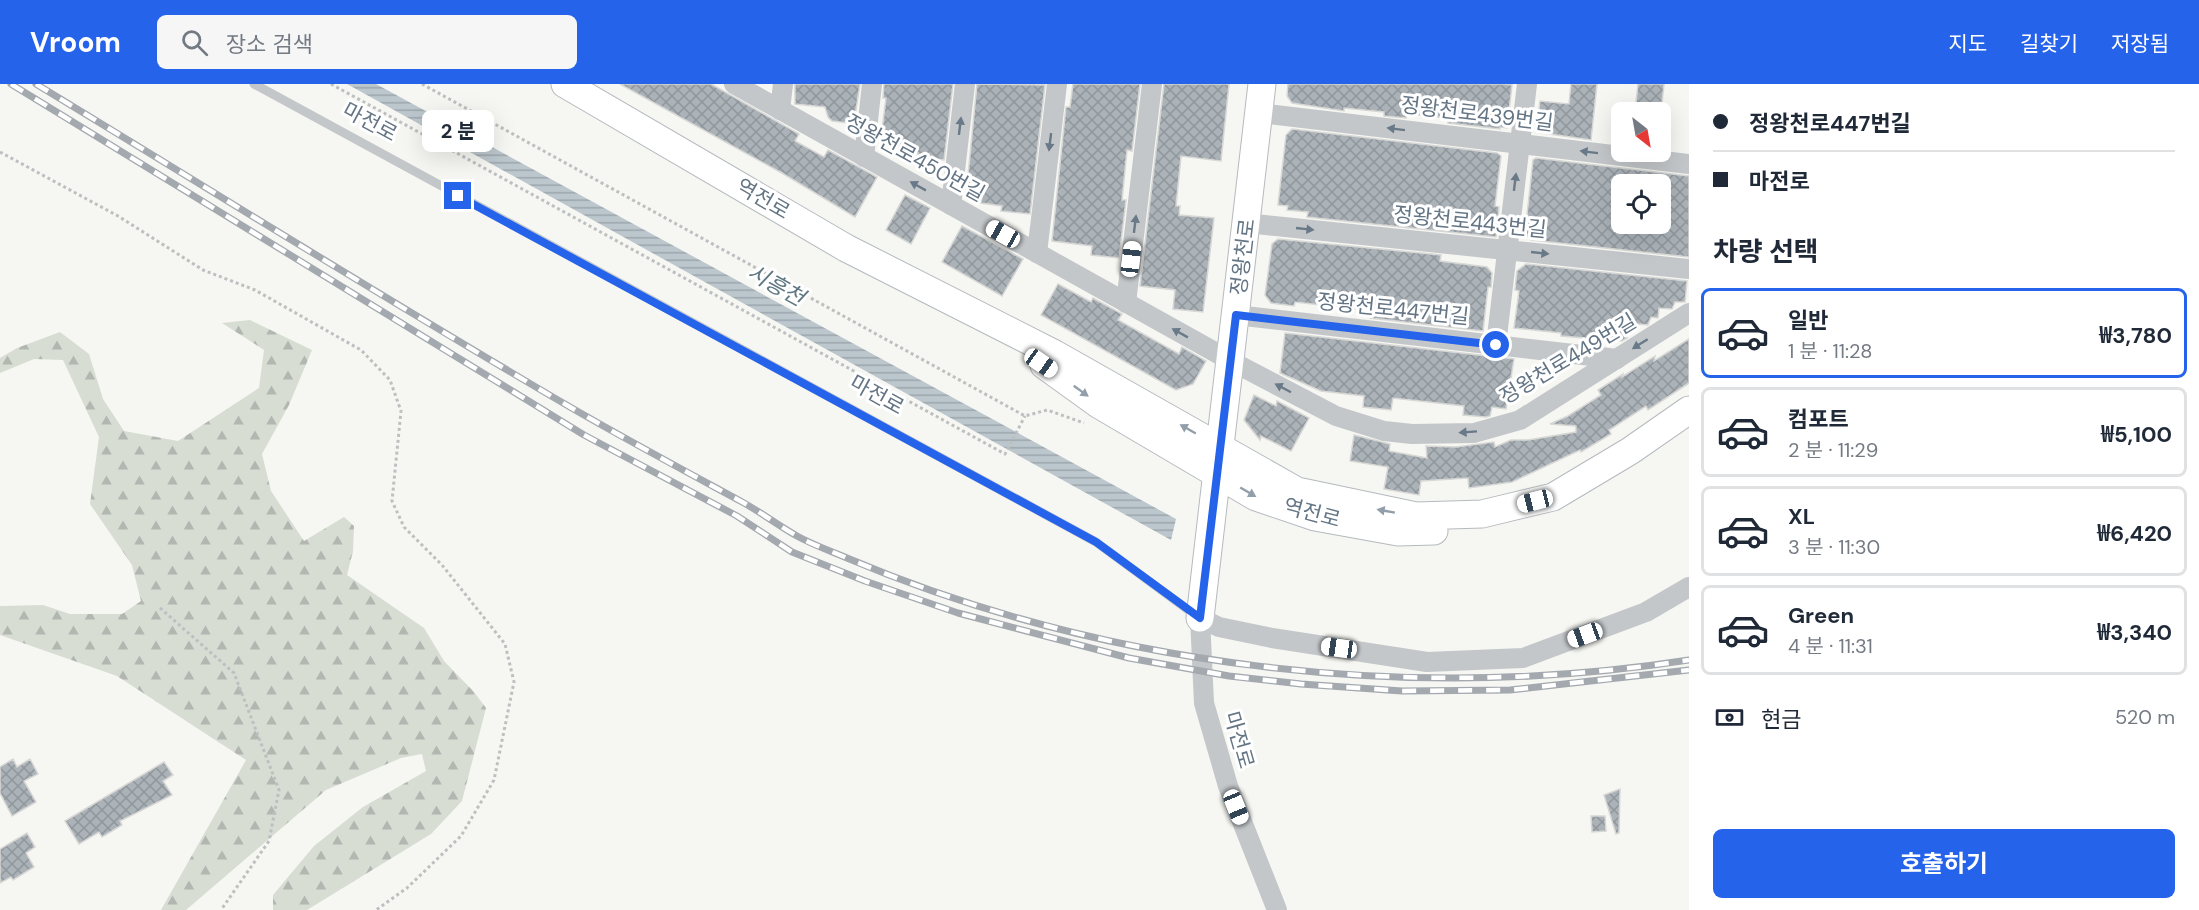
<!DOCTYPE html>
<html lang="ko">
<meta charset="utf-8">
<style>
body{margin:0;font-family:"DM Sans","Noto Sans KR",sans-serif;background:#f6f6f7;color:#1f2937;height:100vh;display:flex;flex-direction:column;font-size:22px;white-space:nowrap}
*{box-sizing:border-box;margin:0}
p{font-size:20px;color:#747a83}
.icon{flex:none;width:33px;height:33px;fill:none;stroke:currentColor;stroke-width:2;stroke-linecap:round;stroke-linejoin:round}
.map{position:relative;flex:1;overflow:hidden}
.sheet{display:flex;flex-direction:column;background:#fff;width:510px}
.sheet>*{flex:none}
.banner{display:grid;align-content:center;height:132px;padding:0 24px;background:#fff}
.needle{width:39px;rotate:149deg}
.controls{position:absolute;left:1611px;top:18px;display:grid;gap:12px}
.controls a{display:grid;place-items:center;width:60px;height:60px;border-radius:9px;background:#fff;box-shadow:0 6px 24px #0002;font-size:30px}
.end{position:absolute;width:27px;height:27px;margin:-14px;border:8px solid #2563eb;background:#fff;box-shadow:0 0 0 3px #fff}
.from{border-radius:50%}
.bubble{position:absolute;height:42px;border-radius:9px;background:#fff;box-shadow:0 6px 24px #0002;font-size:20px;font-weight:700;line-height:42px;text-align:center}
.car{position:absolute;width:18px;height:36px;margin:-18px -9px;border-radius:8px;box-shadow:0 0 4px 2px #0007;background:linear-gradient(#fff 24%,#345 0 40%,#fff 0 76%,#345 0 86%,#fff 0)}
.banner b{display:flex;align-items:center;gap:21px;height:57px;font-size:22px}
.banner b+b{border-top:2px solid #e0e1e3}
.banner i{width:15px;height:15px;background:#1f2937}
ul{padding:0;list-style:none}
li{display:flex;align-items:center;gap:18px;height:90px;margin:0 12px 9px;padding:0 12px;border:3px solid #e0e1e3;border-radius:9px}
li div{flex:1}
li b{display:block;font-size:22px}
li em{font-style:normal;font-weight:700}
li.active{border-color:#2563eb}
li>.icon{width:54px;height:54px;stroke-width:1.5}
h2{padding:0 24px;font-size:27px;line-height:72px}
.pay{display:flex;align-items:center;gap:15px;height:66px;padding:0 24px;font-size:22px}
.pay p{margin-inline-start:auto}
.primary-button{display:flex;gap:12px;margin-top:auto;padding:12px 24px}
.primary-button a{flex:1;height:69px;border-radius:9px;background:#2563eb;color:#fff;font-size:24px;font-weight:700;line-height:69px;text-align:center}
header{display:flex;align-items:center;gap:36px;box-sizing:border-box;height:84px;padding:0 30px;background:#2563eb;color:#fff}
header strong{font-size:28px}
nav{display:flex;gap:33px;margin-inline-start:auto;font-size:21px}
.search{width:420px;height:54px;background:#f6f6f7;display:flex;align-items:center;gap:15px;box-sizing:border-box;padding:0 21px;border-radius:9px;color:#747a83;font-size:22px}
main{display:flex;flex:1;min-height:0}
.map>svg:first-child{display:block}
</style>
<header>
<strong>Vroom</strong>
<div class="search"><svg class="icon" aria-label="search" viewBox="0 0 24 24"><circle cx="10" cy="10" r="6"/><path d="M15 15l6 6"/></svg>장소 검색</div>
<nav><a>지도</a><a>길찾기</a><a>저장됨</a></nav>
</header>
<main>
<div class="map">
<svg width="1689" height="826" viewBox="0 0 1689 826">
<defs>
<pattern id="forest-firs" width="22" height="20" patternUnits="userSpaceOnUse" patternTransform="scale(1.5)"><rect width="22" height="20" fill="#d7ddd3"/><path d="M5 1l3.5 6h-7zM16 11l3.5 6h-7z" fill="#b2b8b1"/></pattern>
<pattern id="water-rules" width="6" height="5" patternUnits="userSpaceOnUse" patternTransform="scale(1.5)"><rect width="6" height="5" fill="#bcc7cd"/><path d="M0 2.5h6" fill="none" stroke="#9ca6ac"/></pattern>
<pattern id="building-cross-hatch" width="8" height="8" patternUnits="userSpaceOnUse" patternTransform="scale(1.5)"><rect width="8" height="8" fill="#abb3b9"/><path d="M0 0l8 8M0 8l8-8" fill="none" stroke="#8f969c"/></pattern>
</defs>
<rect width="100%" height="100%" fill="#f6f6f2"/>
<polygon fill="url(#forest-firs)" points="250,236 312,266 289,321 262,370 271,407 304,457 344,433 354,442 353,467 347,491 424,544 444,577 474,608 486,624 462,717 431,750 307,826 273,826 273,811 314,762 363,723 426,687 422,670 401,674 326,706 186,826 161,826 246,676 117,592 0,551 0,522 43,521 70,530 122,530 141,517 132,481 90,420 99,353 63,276 34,275 0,289 0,274 17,264 60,248 89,270 103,315 124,347 178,357 259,304 264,266 222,239"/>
<polygon fill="url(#water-rules)" points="347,0 376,0 1176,435 1171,456"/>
<g fill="url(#building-cross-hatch)" stroke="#d7d7d5" stroke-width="1.5" fill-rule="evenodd">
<polygon points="620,0 711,0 799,50 795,57 824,73 828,66 877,93 855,133 782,89"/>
<polygon points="795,0 860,0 855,32 849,39 832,37 828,33 825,23 795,20"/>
<polygon points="884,0 953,0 944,76 917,73 918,69 885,65 886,55 881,54 886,14 883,14"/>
<polygon points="977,0 1045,1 1030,130 1001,127 1002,122 981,119 982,113 966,112"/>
<polygon points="1073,0 1140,0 1132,67 1127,66 1122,116 1126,116 1119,174 1091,171 1092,162 1052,157 1066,23 1070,23"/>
<polygon points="1164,0 1229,0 1221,77 1181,72 1176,122 1180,122 1179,131 1214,134 1203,228 1173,225 1175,206 1140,202"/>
<polygon points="1288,0 1504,0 1512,1 1507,44 1500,43 1500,45 1448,39 1448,34 1407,30 1406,34 1384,32 1384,28 1344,24 1344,27 1292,19 1287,12"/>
<polygon points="1571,0 1597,0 1591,56 1536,48 1540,17 1569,20"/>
<polygon points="1638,0 1664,0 1661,28 1635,28"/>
<polygon points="1292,45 1497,69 1501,72 1495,122 1499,123 1496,153 1307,133 1308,128 1287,126 1288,122 1278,121 1286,51"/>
<path d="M 1536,74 L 1689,92 L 1689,173 L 1531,156 L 1525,149 L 1533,76 ZM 1622,100 L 1660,100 L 1660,140 L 1622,140 Z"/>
<polygon points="905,111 930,124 911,160 886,146"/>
<polygon points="962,142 1023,175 1002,212 942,178"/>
<polygon points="1278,155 1441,171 1440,177 1487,183 1492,189 1491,203 1488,203 1483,247 1370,234 1371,227 1357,225 1295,218 1294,222 1271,219 1265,211 1272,160"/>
<polygon points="1526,180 1687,197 1685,218 1675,218 1672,225 1659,224 1658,234 1651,233 1648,241 1628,239 1627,254 1622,257 1561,252 1561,249 1514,244 1519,207 1515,206 1517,187"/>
<polygon points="1058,200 1091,218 1093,214 1122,230 1118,236 1179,270 1182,263 1206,277 1193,300 1176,306 1041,231"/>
<polygon points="1285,249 1514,275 1506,325 1492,323 1490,332 1486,333 1463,331 1464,322 1393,314 1391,326 1363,323 1364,312 1321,307 1280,289"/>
<polygon points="1689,255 1689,299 1648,326 1646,322 1609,346 1611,350 1581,368 1580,366 1512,398 1469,404 1468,394 1421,397 1419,411 1384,405 1388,383 1350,377 1354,351 1390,360 1389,367 1427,374 1426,362 1456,363 1494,358 1495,363 1511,356 1528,356 1576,348 1576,342 1550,340 1568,332 1601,311 1598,306 1623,290 1622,293 1655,272 1654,277"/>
<polygon points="1254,311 1276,322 1277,317 1309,334 1291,367 1261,352 1260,356 1244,336"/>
<polygon points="13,675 17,683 30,675 38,690 24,697 36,718 12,732 0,709 0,683"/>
<polygon points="164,678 173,691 163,697 172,711 120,737 122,741 102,753 99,748 79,760 65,737"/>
<polygon points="1620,705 1619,749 1616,750 1604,711"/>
<polygon points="1591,732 1605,732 1606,747 1592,748"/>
<polygon points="27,749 35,763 26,769 34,783 13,796 11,793 0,799 0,765"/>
</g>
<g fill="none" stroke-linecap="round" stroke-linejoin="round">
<defs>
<g id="secondary">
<polyline points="565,0 846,164 1055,270 1297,407 1416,432 1482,430 1553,413 1630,367 1689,326"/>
<polyline points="1044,281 1098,320 1256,413 1315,433 1398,448 1434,447"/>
<polyline points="1200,534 1262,0"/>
</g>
</defs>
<use href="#secondary" stroke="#b5babf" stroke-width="29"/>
<g stroke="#bdbfc1" stroke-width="3" stroke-dasharray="3 3" stroke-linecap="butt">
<polyline points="331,0 1005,370 1025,332"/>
<polyline points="422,0 1025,332 1047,326 1084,339"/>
<polyline points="0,68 118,132 203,186 255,206 361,266 390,296 401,327 392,417 404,443 442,481 505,560 514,598 494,696 461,752 407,804 376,826"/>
<polyline points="160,524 234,589 279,706 269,757 221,826"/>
</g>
<polyline stroke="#c3c7ca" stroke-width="9" points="254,0 1096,458 1195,531"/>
<g stroke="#c3c7ca" stroke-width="20">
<polyline points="734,0 1231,277 1336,332 1384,347 1412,350 1474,349 1520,336 1689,229"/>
<polyline points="780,26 783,0"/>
<polyline points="1259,29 1689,80"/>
<polyline points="864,73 872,0"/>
<polyline points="951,121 965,0"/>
<polyline points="1246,139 1689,185"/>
<polyline points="1037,169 1057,0"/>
<polyline points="1126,219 1152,0"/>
<polyline points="1236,231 1617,275"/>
<polyline points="1496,261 1527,0"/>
<polyline points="1277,826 1228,702 1204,619 1200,534 1219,543 1272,554 1427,578 1523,574 1646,528 1689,503"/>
</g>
<use href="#secondary" stroke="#fff" stroke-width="27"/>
<defs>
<g id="rail">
<polyline points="11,0 584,351 737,432 792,468 865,497 958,529 1129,574 1229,592 1301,600 1402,607 1510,606 1689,586"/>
<path d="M 36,0 C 214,108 390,218 570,323 C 627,356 685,387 744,419 C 762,429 779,442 797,452 C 813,461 831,467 847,474 C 1107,584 1411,619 1689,576"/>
</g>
</defs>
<use href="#rail" stroke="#a3a9af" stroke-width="7"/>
<use href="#rail" stroke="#fff" stroke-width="4.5" stroke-dasharray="14" stroke-linecap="butt"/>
</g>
<defs><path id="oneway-solid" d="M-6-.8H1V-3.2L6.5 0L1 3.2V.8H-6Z" transform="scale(1.5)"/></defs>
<g fill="#697988">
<use href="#oneway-solid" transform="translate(960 42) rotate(-83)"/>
<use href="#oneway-solid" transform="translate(1396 45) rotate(-173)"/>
<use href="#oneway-solid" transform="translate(1050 58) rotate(97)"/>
<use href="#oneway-solid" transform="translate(1589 68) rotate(-173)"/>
<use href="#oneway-solid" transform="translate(1515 98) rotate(-83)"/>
<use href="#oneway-solid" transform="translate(918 102) rotate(-151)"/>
<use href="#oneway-solid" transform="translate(1135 140) rotate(-83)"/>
<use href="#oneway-solid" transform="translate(1305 145) rotate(6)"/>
<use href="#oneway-solid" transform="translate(1540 169) rotate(6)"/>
<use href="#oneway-solid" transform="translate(1180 249) rotate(-151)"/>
<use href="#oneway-solid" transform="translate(1640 260) rotate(148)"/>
<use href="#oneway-solid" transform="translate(1283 304) rotate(-152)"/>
<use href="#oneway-solid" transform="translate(1468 348) rotate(176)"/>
</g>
<g fill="#929eaa">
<use href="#oneway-solid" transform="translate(1081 307) rotate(36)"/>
<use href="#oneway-solid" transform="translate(1188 345) rotate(-150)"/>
<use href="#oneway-solid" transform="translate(1248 408) rotate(30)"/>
<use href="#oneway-solid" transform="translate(1386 427) rotate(-170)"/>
</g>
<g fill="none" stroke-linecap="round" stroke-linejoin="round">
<polyline stroke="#2563eb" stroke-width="8" points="458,112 1096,458 1200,534 1236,231 1496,261"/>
</g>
<g text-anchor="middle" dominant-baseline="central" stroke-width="6" stroke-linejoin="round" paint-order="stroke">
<g font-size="21" fill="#647585" stroke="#fff">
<text transform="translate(1477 30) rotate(7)">정왕천로439번길</text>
<text transform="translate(370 38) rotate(28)">마전로</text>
<text transform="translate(915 74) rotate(29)">정왕천로450번길</text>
<text transform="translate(763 115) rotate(30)">역전로</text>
<text transform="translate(1470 138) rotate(6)">정왕천로443번길</text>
<text transform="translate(1243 173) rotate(-83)">정왕천로</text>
<text transform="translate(1393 225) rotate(6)">정왕천로447번길</text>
<text transform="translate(1568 275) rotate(-31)">정왕천로449번길</text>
<text transform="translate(877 311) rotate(29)">마전로</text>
<text transform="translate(1312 429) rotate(15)">역전로</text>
<text transform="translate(1239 656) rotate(74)">마전로</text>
</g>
<g font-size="22" font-style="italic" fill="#5f7781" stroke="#fff">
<text transform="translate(776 201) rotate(29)">시흥천</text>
</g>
</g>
</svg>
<div class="controls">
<a><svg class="needle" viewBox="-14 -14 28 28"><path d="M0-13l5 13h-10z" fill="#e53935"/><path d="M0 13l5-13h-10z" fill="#747a83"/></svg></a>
<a><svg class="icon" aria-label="locate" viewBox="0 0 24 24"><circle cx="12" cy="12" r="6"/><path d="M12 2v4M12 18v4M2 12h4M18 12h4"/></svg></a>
</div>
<i class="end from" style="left:1496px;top:261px"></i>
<i class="end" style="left:458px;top:112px"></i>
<div class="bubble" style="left:422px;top:26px;width:72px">2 분</div>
<i class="car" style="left:1003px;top:150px;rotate:299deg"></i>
<i class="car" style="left:1131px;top:175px;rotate:7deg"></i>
<i class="car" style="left:1041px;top:279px;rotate:125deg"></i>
<i class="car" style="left:1535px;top:417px;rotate:256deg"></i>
<i class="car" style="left:1585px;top:551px;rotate:250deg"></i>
<i class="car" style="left:1339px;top:564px;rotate:278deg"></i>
<i class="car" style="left:1236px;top:723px;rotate:158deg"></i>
</div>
<section class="sheet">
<div class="banner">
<b><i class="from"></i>정왕천로447번길</b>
<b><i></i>마전로</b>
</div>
<h2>차량 선택</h2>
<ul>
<li class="active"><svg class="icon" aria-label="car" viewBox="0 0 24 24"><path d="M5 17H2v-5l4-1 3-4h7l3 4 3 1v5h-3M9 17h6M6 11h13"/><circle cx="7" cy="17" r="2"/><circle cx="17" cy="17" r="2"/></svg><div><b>일반</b><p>1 분 · 11:28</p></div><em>₩3,780</em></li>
<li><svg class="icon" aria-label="car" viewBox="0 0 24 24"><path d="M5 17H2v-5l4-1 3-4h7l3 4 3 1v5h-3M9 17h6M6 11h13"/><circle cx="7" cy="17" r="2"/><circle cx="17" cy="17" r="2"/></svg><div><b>컴포트</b><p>2 분 · 11:29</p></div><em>₩5,100</em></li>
<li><svg class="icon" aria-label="car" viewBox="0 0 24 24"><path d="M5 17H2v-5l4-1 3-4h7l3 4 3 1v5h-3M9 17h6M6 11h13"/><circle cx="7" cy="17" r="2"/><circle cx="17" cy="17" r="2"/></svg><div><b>XL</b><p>3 분 · 11:30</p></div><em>₩6,420</em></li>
<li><svg class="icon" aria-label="car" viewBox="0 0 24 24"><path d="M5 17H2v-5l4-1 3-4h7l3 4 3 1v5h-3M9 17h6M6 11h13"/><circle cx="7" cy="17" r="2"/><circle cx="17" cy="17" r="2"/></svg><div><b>Green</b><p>4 분 · 11:31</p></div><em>₩3,340</em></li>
</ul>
<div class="pay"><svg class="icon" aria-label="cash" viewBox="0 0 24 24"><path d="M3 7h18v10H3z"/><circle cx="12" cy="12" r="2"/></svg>현금<p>520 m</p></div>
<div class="primary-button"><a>호출하기</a></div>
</section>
</main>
